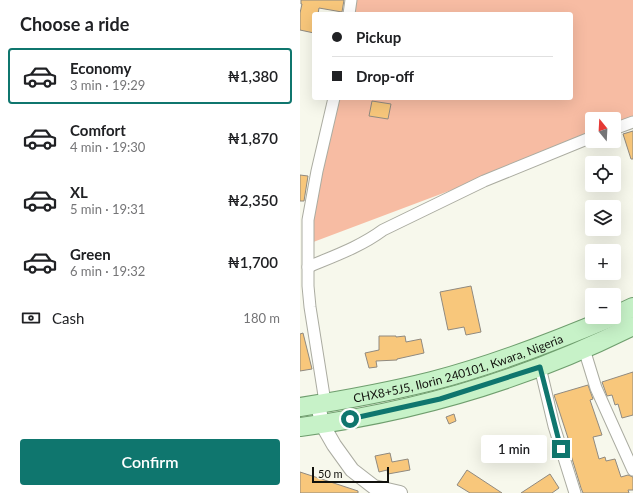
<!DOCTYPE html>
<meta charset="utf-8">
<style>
body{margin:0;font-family:Lato,sans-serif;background:#f2f2f2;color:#202124;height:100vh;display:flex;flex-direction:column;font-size:15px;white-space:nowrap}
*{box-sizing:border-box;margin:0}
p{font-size:13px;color:#757577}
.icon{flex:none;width:22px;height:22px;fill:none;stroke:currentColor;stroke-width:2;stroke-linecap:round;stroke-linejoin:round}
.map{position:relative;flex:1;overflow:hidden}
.details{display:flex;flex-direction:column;background:#fff;width:300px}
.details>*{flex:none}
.top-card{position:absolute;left:12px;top:12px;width:261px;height:88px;border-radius:4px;box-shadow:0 4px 16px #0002;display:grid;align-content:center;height:88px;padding:0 20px;background:#fff}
.needle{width:26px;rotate:342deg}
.controls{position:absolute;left:285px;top:112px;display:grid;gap:8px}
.controls a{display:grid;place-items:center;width:36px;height:36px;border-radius:4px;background:#fff;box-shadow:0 4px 16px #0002;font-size:20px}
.scale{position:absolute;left:12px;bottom:10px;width:77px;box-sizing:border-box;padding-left:4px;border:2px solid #11110d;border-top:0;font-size:11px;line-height:14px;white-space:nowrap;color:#11110d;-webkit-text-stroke:3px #f7f8ec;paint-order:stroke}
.end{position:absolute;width:18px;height:18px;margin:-9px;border:5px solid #0f766e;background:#fff;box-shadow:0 0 0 2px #fff}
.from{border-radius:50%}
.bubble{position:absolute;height:28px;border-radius:4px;background:#fff;box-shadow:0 4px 16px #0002;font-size:13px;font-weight:600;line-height:28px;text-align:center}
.top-card b{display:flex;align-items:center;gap:14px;height:38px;font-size:15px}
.top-card b+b{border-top:1px solid #e0e0e0}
.top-card i{width:10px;height:10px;background:#202124}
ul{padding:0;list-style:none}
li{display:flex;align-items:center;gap:12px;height:56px;margin:0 8px 6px;padding:0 12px;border:2px solid transparent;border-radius:4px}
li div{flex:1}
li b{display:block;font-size:15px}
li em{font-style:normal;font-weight:600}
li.selected{border-color:#0f766e}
li>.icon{width:36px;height:36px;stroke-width:1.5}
h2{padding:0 20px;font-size:18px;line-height:48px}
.pay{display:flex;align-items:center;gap:10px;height:44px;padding:0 20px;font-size:15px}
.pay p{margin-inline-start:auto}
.primary-button{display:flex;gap:8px;margin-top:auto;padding:8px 20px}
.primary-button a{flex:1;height:46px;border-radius:4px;background:#0f766e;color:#fff;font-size:16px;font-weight:600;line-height:46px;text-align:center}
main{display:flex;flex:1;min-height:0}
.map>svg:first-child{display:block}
</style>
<main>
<section class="details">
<h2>Choose a ride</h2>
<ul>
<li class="selected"><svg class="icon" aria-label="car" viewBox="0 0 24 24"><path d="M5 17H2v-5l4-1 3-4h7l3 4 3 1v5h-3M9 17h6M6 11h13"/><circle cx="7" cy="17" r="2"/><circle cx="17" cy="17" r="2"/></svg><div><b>Economy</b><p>3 min · 19:29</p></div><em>₦1,380</em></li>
<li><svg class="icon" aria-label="car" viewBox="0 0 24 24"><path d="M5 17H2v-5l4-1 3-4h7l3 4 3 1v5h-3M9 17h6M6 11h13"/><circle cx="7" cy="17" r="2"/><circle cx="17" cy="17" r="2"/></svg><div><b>Comfort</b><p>4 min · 19:30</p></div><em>₦1,870</em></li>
<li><svg class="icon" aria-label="car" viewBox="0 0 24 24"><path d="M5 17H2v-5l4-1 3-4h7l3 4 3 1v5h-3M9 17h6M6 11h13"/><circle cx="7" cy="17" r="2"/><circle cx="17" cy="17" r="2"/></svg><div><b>XL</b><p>5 min · 19:31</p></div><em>₦2,350</em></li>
<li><svg class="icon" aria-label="car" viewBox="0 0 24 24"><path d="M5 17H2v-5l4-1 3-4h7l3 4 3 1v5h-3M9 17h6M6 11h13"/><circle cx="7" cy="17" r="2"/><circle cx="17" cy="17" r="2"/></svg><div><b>Green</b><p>6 min · 19:32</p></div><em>₦1,700</em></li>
</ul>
<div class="pay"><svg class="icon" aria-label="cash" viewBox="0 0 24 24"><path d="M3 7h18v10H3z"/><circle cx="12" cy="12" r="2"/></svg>Cash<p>180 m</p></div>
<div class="primary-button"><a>Confirm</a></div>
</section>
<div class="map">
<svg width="333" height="493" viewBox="0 0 333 493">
<rect width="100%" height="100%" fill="#f7f8ec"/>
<polygon fill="#f7bca3" points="53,0 333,0 333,122 314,129 314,119 292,119 292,137 8,244 35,98 271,98 271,14 50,14"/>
<g fill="#f8c77b" stroke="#908a80">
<polygon points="1,0 44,0 42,12 19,8 18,14 14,14 14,33 0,30 0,13 2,4 1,4"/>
<polygon points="72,101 91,104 88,119 69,116"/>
<polygon points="333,131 333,159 331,159 323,134"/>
<polygon points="0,175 8,176 4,201 0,201"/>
<polygon points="171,286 181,332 166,335 164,327 148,330 140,292"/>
<polygon points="3,333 12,369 0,371 0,334"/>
<polygon points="79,336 96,336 96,337 105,336 106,342 121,339 124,353 97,359 97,360 76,361 77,367 69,368 65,353 79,350"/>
<polygon points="333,372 333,415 322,418 318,404 315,405 312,395 307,396 302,382"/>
<polygon points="288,385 293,399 290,400 302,435 293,437 299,459 305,457 306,461 315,459 321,477 328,475 333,477 333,490 328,490 329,493 283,493 281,488 266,439 268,438 254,395"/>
<polygon points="154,414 156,421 149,424 146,417"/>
<polygon points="90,453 92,462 108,459 110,470 88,474 87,470 79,472 75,456"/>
<polygon points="167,470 202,493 170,493 157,485"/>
<polygon points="0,472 58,491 58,493 0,493"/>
<polygon points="250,474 259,488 252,493 221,493"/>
</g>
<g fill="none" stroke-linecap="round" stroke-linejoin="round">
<defs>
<g id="minor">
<polyline points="49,14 51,0"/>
<polyline points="314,129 333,122"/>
<path d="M 8,267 C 34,256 60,247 83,230 L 184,181 L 292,137"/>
<polyline points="284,349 296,388 333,470"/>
<polyline points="240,367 254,426 275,493"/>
<polyline points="25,402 10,307 8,286 8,220 17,171 34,98"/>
</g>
<polyline id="tertiary" points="18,404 22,424 34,445 52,470 74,487 100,493"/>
<g id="primary">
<polyline points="314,316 333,307"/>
<path id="s1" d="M 0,407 C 44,400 88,392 132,381 C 194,365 253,342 312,317"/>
<path d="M 0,427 C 115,412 229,378 333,326"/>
</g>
</defs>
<use href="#minor" stroke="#abaca1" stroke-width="13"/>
<use href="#tertiary" stroke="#abaca1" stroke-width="16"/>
<use href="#primary" stroke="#6f9e6e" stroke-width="20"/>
<use href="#minor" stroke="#fff" stroke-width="11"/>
<use href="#tertiary" stroke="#fff" stroke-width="14"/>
<use href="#primary" stroke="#c7f2c8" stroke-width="18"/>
</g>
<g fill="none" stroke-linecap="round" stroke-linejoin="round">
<polyline stroke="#0f766e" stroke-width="5" points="50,419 140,399 240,367 261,449"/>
</g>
<g text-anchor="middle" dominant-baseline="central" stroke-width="4" stroke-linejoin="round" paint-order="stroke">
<g font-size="12" fill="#11110d" stroke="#f7f8ec">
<text stroke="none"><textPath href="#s1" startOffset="163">CHX8+5J5, Ilorin 240101, Kwara, Nigeria</textPath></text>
</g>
</g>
</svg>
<div class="controls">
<a><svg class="needle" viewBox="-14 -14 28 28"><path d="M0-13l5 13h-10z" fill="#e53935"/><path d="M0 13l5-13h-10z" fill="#757577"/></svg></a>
<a><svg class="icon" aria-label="locate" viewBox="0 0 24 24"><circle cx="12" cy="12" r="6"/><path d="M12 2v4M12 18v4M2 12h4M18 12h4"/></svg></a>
<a><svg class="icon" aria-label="layers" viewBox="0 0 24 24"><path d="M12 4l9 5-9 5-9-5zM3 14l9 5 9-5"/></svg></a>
<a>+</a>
<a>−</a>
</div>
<div class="scale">50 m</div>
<i class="end from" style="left:50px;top:419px"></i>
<i class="end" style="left:261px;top:449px"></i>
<div class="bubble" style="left:181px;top:435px;width:66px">1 min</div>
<div class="top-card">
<b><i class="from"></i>Pickup</b>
<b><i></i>Drop-off</b>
</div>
</div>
</main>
